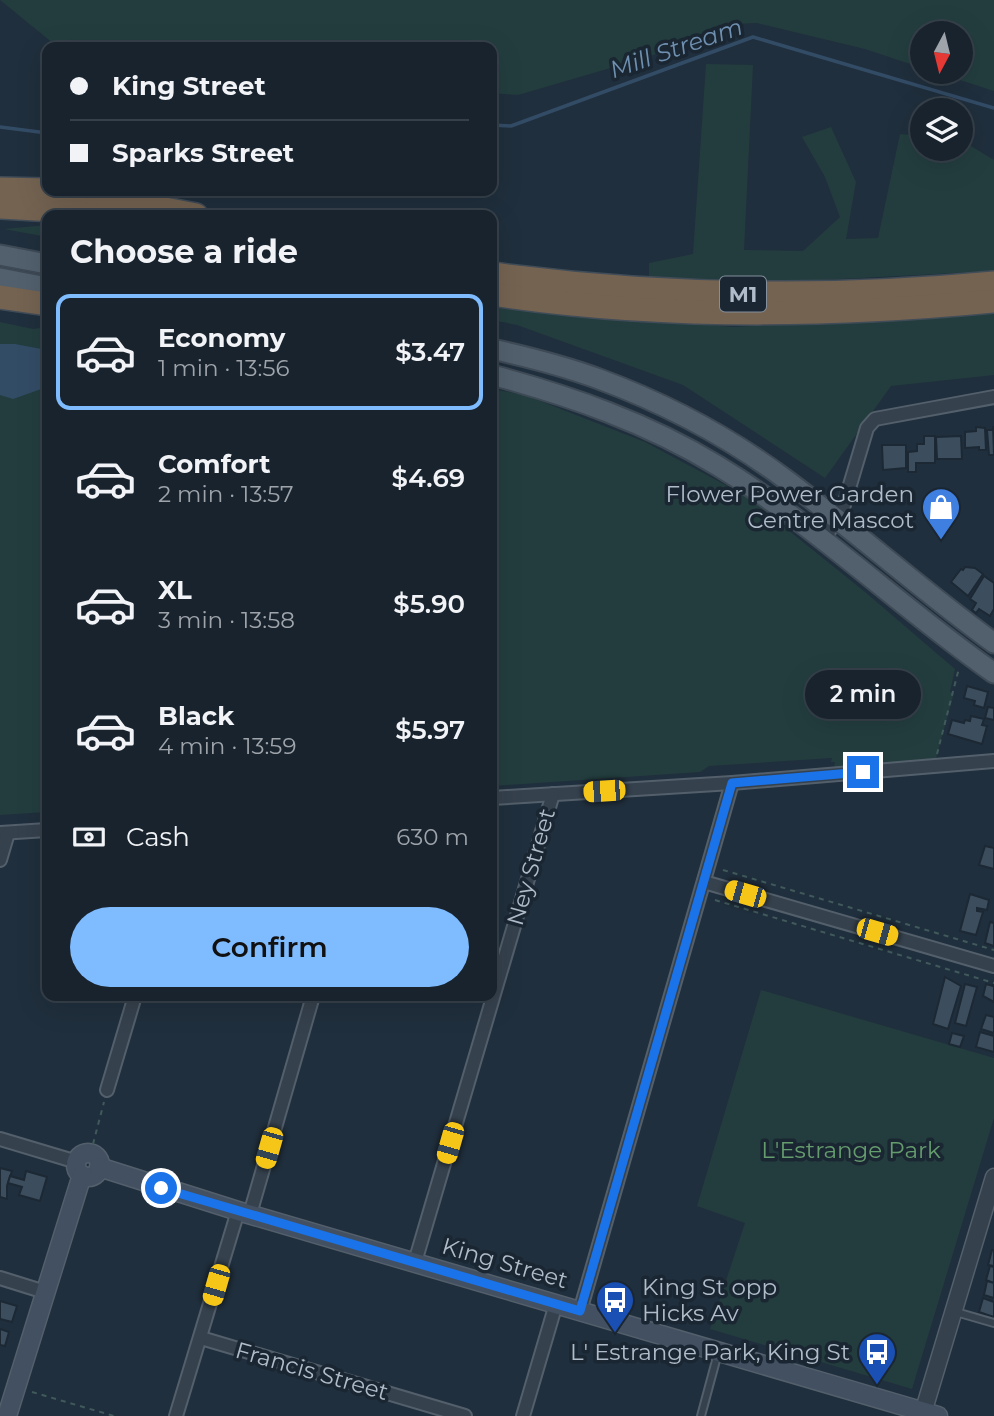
<!DOCTYPE html>
<meta charset="utf-8">
<style>
body{margin:0;font-family:Montserrat,sans-serif;background:#212b36;color:#f1f3f6;height:100vh;display:flex;flex-direction:column;font-size:26px;white-space:nowrap}
*{box-sizing:border-box;margin:0}
p{font-size:23px;color:#9fa4aa}
.icon{flex:none;width:38px;height:38px;fill:none;stroke:currentColor;stroke-width:2;stroke-linecap:round;stroke-linejoin:round}
.map{position:relative;flex:1;overflow:hidden}
.drawer{position:absolute;left:42px;top:210px;width:455px;height:791px;display:flex;flex-direction:column;background:#18232e;border-radius:14px;box-shadow:0 7px 28px #0002,0 0 0 2px #36404a}
.drawer>*{flex:none}
.hud{position:absolute;left:42px;top:42px;width:455px;height:154px;border-radius:14px;box-shadow:0 7px 28px #0002,0 0 0 2px #36404a;display:grid;align-content:center;height:154px;padding:0 28px;background:#18232e}
.needle{width:46px;rotate:187deg}
.controls{position:absolute;left:910px;top:21px;display:grid;gap:14px}
.controls a{display:grid;place-items:center;width:63px;height:63px;border-radius:50%;background:#18232e;box-shadow:0 7px 28px #0002,0 0 0 2px #36404a;font-size:35px}
.end{position:absolute;width:32px;height:32px;margin:-16px;border:9px solid #1a73e8;background:#fff;box-shadow:0 0 0 4px #fff}
.from{border-radius:50%}
.bubble{position:absolute;height:49px;border-radius:24px;background:#18232e;box-shadow:0 7px 28px #0002,0 0 0 2px #36404a;font-size:23px;font-weight:600;line-height:49px;text-align:center}
.car{position:absolute;width:21px;height:42px;margin:-21px -10px;border-radius:9px;box-shadow:0 0 5px 2px #0007;background:linear-gradient(#f5c518 24%,#345 0 40%,#f5c518 0 76%,#345 0 86%,#f5c518 0)}
.hud b{display:flex;align-items:center;gap:24px;height:66px;font-size:26px}
.hud b+b{border-top:2px solid #36404a}
.hud i{width:18px;height:18px;background:#f1f3f6}
ul{padding:0;list-style:none}
li{display:flex;align-items:center;gap:21px;height:116px;margin:0 14px 10px;padding:0 14px;border:4px solid transparent;border-radius:14px}
li div{flex:1}
li b{display:block;font-size:26px}
li em{font-style:normal;font-weight:600}
li.selected{border-color:#7fbbff}
li>.icon{width:63px;height:63px;stroke-width:1.5}
h2{padding:0 28px;font-size:32px;line-height:84px}
.pay{display:flex;align-items:center;gap:18px;height:77px;padding:0 28px;font-size:26px}
.pay p{margin-inline-start:auto}
.action{display:flex;gap:14px;margin-top:auto;padding:14px 28px}
.action a{flex:1;height:80px;border-radius:42px;background:#7fbbff;color:#111;font-size:28px;font-weight:600;line-height:80px;text-align:center}
.map>svg:first-child{display:block}
</style>
<div class="map">
<svg width="994" height="1416" viewBox="0 0 994 1416">
<rect width="100%" height="100%" fill="#202f3d"/>
<g fill="#233d3e">
<polygon points="0,0 994,0 994,91 935,72 961,72 961,33 922,33 922,68 865,49 757,23 732,24 648,57 518,95 492,93 492,47 69,47 54,44"/>
<polygon points="706,64 753,65 744,250 803,251 840,217 825,177 802,137 831,127 856,182 846,239 878,238 900,134 922,136 922,149 961,149 961,140 994,160 994,271 782,282 649,277 649,263 693,254"/>
<polygon points="47,225 47,237 4,229"/>
<polygon points="492,305 733,327 994,312 994,375 891,386 825,478 683,385 517,325 492,320"/>
<polygon points="0,322 33,329 47,327 47,812 0,815"/>
<polygon points="492,389 525,395 645,442 746,496 865,592 955,669 950,692 954,693 935,762 834,768 835,762 831,762 832,758 709,766 700,772 492,786"/>
<polygon points="761,990 994,1058 994,1118 912,1389 710,1329 745,1223 697,1206"/>
</g>
<polygon fill="#334c66" points="0,344 15,344 47,350 47,387 13,399 0,395"/>
<g fill="none" stroke-linecap="round" stroke-linejoin="round">
<g stroke="#334c66" stroke-width="3.5">
<polyline points="492,125 511,126 753,37 994,108"/>
<polyline points="0,127 47,133"/>
</g>
</g>
<g fill="#3c4e5d" stroke="#1c2834" stroke-width="2">
<polygon points="993,426 994,455 989,455 987,430 993,430"/>
<polygon points="976,427 985,428 986,450 979,450 979,447 965,448 965,432 976,431"/>
<polygon points="924,436 935,436 935,463 916,463 916,472 908,472 908,452 917,451 917,444 924,444"/>
<polygon points="961,436 962,459 937,459 936,437"/>
<polygon points="882,445 906,445 906,468 883,470"/>
<polygon points="965,567 975,568 983,574 968,596 951,582 961,569 963,570"/>
<polygon points="984,576 994,583 994,609 990,616 979,609 976,613 972,610 976,603 970,599"/>
<polygon points="967,686 988,692 984,708 974,705 975,701 964,698"/>
<polygon points="988,707 994,708 994,720 985,718"/>
<polygon points="971,716 984,719 982,725 987,726 982,744 948,734 952,720 964,723 965,720 970,721"/>
<polygon points="985,846 994,848 994,869 979,865"/>
<polygon points="970,894 989,900 987,910 977,908 977,911 983,912 976,935 960,931"/>
<polygon points="990,922 994,923 994,946 985,943"/>
<polygon points="945,977 961,986 948,1029 933,1024"/>
<polygon points="994,983 994,1002 983,996 986,984 993,986"/>
<polygon points="965,984 977,987 966,1026 955,1023"/>
<polygon points="986,1015 994,1017 994,1033 981,1029"/>
<polygon points="980,1032 994,1036 994,1052 976,1047"/>
<polygon points="952,1033 964,1036 960,1047 949,1044"/>
<polygon points="0,1168 12,1171 7,1186 7,1199 0,1197"/>
<polygon points="26,1171 47,1177 40,1201 19,1195 22,1187 8,1183 10,1176 24,1180"/>
<polygon points="992,1250 994,1250 994,1266 988,1265"/>
<polygon points="990,1266 994,1267 994,1283 986,1280"/>
<polygon points="987,1281 994,1283 994,1298 984,1295"/>
<polygon points="983,1298 994,1302 994,1317 979,1312"/>
<polygon points="0,1301 17,1306 12,1322 0,1319"/>
<polygon points="0,1329 9,1332 5,1346 0,1345"/>
</g>
<g fill="none" stroke-linecap="round" stroke-linejoin="round">
<defs>
<g id="service">
<polyline points="956,1312 994,1323"/>
<polyline points="701,1416 718,1353"/>
</g>
<g id="minor">
<polyline points="824,540 844,505 867,428 875,419 994,397"/>
<polyline points="492,798 732,783 994,761"/>
<polyline points="0,833 47,830"/>
<polyline points="0,860 8,833"/>
<polyline points="704,882 994,966"/>
<polyline points="107,1090 135,996"/>
<polyline points="0,1139 77,1162"/>
<polyline points="250,1214 313,996"/>
<polyline points="415,1262 553,794"/>
<polyline points="0,1278 45,1292"/>
<polyline points="580,1311 732,783"/>
<polyline points="201,1338 465,1416"/>
<polyline points="176,1416 238,1211"/>
<polyline points="523,1416 556,1304"/>
</g>
<polyline id="tertiary" points="922,1416 994,1177"/>
<g id="secondary">
<circle cx="88" cy="1165" r="12"/>
<polyline points="99,1167 238,1211 938,1416"/>
<polyline points="7,1416 82,1175"/>
</g>
<g id="primary">
<polyline points="0,255 47,264"/>
<polyline points="0,278 47,287"/>
<path d="M 492,349 C 528,357 564,366 599,379 C 664,403 730,438 785,479 C 857,532 922,591 994,643"/>
<path d="M 492,375 C 570,396 648,423 718,466 C 817,526 900,607 994,673"/>
</g>
<g id="motorway">
<polyline points="0,189 47,190"/>
<polyline points="56,191 92,195 196,215"/>
<polyline points="0,207 54,210 94,215"/>
<path d="M 492,274 C 659,296 826,299 994,283"/>
<path d="M 492,294 C 657,319 828,317 994,301"/>
<polyline points="0,297 47,304"/>
</g>
</defs>
<use href="#service" stroke="#535f6b" stroke-width="10"/>
<use href="#minor" stroke="#535f6b" stroke-width="16"/>
<use href="#tertiary" stroke="#535f6b" stroke-width="19"/>
<use href="#secondary" stroke="#535f6b" stroke-width="21"/>
<use href="#primary" stroke="#3e4a56" stroke-width="23"/>
<use href="#motorway" stroke="#404c58" stroke-width="26"/>
<g stroke="#405a5b" stroke-width="2" stroke-dasharray="5 5" stroke-linecap="butt">
<polyline points="937,754 959,668"/>
<polyline points="723,870 994,950"/>
<polyline points="715,900 994,983"/>
<polyline points="93,1144 104,1102"/>
<polyline points="32,1392 114,1416"/>
</g>
<use href="#service" stroke="#35414d" stroke-width="6"/>
<use href="#minor" stroke="#35414d" stroke-width="12"/>
<use href="#tertiary" stroke="#35414d" stroke-width="16"/>
<use href="#secondary" stroke="#425061" stroke-width="18"/>
<use href="#primary" stroke="#52606e" stroke-width="19"/>
<use href="#motorway" stroke="#746351" stroke-width="23"/>
</g>
<g fill="none" stroke-linecap="round" stroke-linejoin="round">
<polyline stroke="#1a73e8" stroke-width="9" points="161,1188 580,1311 732,783 863,772"/>
</g>
<defs>
<symbol id="shop-pin" viewBox="-11 -11 22 30"><path d="M0 17L-7.5 6A9.5 9.5 0 1 1 7.5 6Z" fill="#3f7fe0" stroke="#1a2632"/><path d="M-5-2.5h2.3a2.7 3.5 0 0 1 5.4 0H5L5.5 6h-11ZM-1.5-2.5h3a1.5 2.3 0 0 0-3 0Z" fill="#fff"/></symbol>
<symbol id="bus-pin" viewBox="-11 -11 22 30"><path d="M0 17L-7.5 6A9.5 9.5 0 1 1 7.5 6Z" fill="#1a4fb4" stroke="#1a2632"/><path d="M-5-6H5V4H4V6H2V4H-2V6H-4V4H-5ZM-3.5-4V0h7V-4ZM-3.5 1.2v1.5H-2V1.2ZM2 1.2v1.5H3.5V1.2Z" fill="#fff"/></symbol>
</defs>
<g fill-rule="evenodd">
<use href="#shop-pin" x="919" y="485" width="44" height="60"/>
<use href="#bus-pin" x="593" y="1278" width="44" height="60"/>
<use href="#bus-pin" x="855" y="1330" width="44" height="60"/>
</g>
<g text-anchor="middle" dominant-baseline="central" stroke-width="7" stroke-linejoin="round" paint-order="stroke">
<rect fill="#1a2632" stroke="#838f9c" stroke-width="2" x="720" y="276.5" width="46" height="35" rx="5"/>
<g font-size="21" font-weight="bold" fill="#b0bcc9">
<text x="743" y="294">M1</text>
</g>
<g font-size="23" fill="#b0bcc9" stroke="#1a2632" text-anchor="end">
<text x="914" y="494">Flower Power Garden<tspan x="914" dy="26">Centre Mascot</tspan></text>
<text x="642" y="1287" text-anchor="start">King St opp<tspan x="642" dy="26">Hicks Av</tspan></text>
<text x="850" y="1352">L' Estrange Park, King St</text>
</g>
<g font-size="23" fill="#b0bcc9" stroke="#1a2632">
<text transform="translate(531 867) rotate(-74)">Ney Street</text>
<text transform="translate(505 1263) rotate(16)">King Street</text>
<text transform="translate(312 1371) rotate(16)">Francis Street</text>
</g>
<g font-size="23" fill="#659c6d" stroke="#1a2632">
<text x="851" y="1150">L'Estrange Park</text>
</g>
<g font-size="24" font-style="italic" fill="#6e8faf" stroke="#1a2632">
<text transform="translate(676 48) rotate(-19)">Mill Stream</text>
</g>
</g>
</svg>
<div class="controls">
<a><svg class="needle" viewBox="-14 -14 28 28"><path d="M0-13l5 13h-10z" fill="#e53935"/><path d="M0 13l5-13h-10z" fill="#9fa4aa"/></svg></a>
<a><svg class="icon" aria-label="layers" viewBox="0 0 24 24"><path d="M12 4l9 5-9 5-9-5zM3 14l9 5 9-5"/></svg></a>
</div>
<i class="end from" style="left:161px;top:1188px"></i>
<i class="end" style="left:863px;top:772px"></i>
<div class="bubble" style="left:805px;top:670px;width:116px">2 min</div>
<i class="car" style="left:604px;top:791px;rotate:266deg"></i>
<i class="car" style="left:745px;top:894px;rotate:286deg"></i>
<i class="car" style="left:877px;top:932px;rotate:106deg"></i>
<i class="car" style="left:450px;top:1143px;rotate:196deg"></i>
<i class="car" style="left:269px;top:1148px;rotate:196deg"></i>
<i class="car" style="left:216px;top:1285px;rotate:196deg"></i>
<div class="hud">
<b><i class="from"></i>King Street</b>
<b><i></i>Sparks Street</b>
</div>
<section class="drawer">
<h2>Choose a ride</h2>
<ul>
<li class="selected"><svg class="icon" aria-label="car" viewBox="0 0 24 24"><path d="M5 17H2v-5l4-1 3-4h7l3 4 3 1v5h-3M9 17h6M6 11h13"/><circle cx="7" cy="17" r="2"/><circle cx="17" cy="17" r="2"/></svg><div><b>Economy</b><p>1 min · 13:56</p></div><em>$3.47</em></li>
<li><svg class="icon" aria-label="car" viewBox="0 0 24 24"><path d="M5 17H2v-5l4-1 3-4h7l3 4 3 1v5h-3M9 17h6M6 11h13"/><circle cx="7" cy="17" r="2"/><circle cx="17" cy="17" r="2"/></svg><div><b>Comfort</b><p>2 min · 13:57</p></div><em>$4.69</em></li>
<li><svg class="icon" aria-label="car" viewBox="0 0 24 24"><path d="M5 17H2v-5l4-1 3-4h7l3 4 3 1v5h-3M9 17h6M6 11h13"/><circle cx="7" cy="17" r="2"/><circle cx="17" cy="17" r="2"/></svg><div><b>XL</b><p>3 min · 13:58</p></div><em>$5.90</em></li>
<li><svg class="icon" aria-label="car" viewBox="0 0 24 24"><path d="M5 17H2v-5l4-1 3-4h7l3 4 3 1v5h-3M9 17h6M6 11h13"/><circle cx="7" cy="17" r="2"/><circle cx="17" cy="17" r="2"/></svg><div><b>Black</b><p>4 min · 13:59</p></div><em>$5.97</em></li>
</ul>
<div class="pay"><svg class="icon" aria-label="cash" viewBox="0 0 24 24"><path d="M3 7h18v10H3z"/><circle cx="12" cy="12" r="2"/></svg>Cash<p>630 m</p></div>
<div class="action"><a>Confirm</a></div>
</section>
</div>
